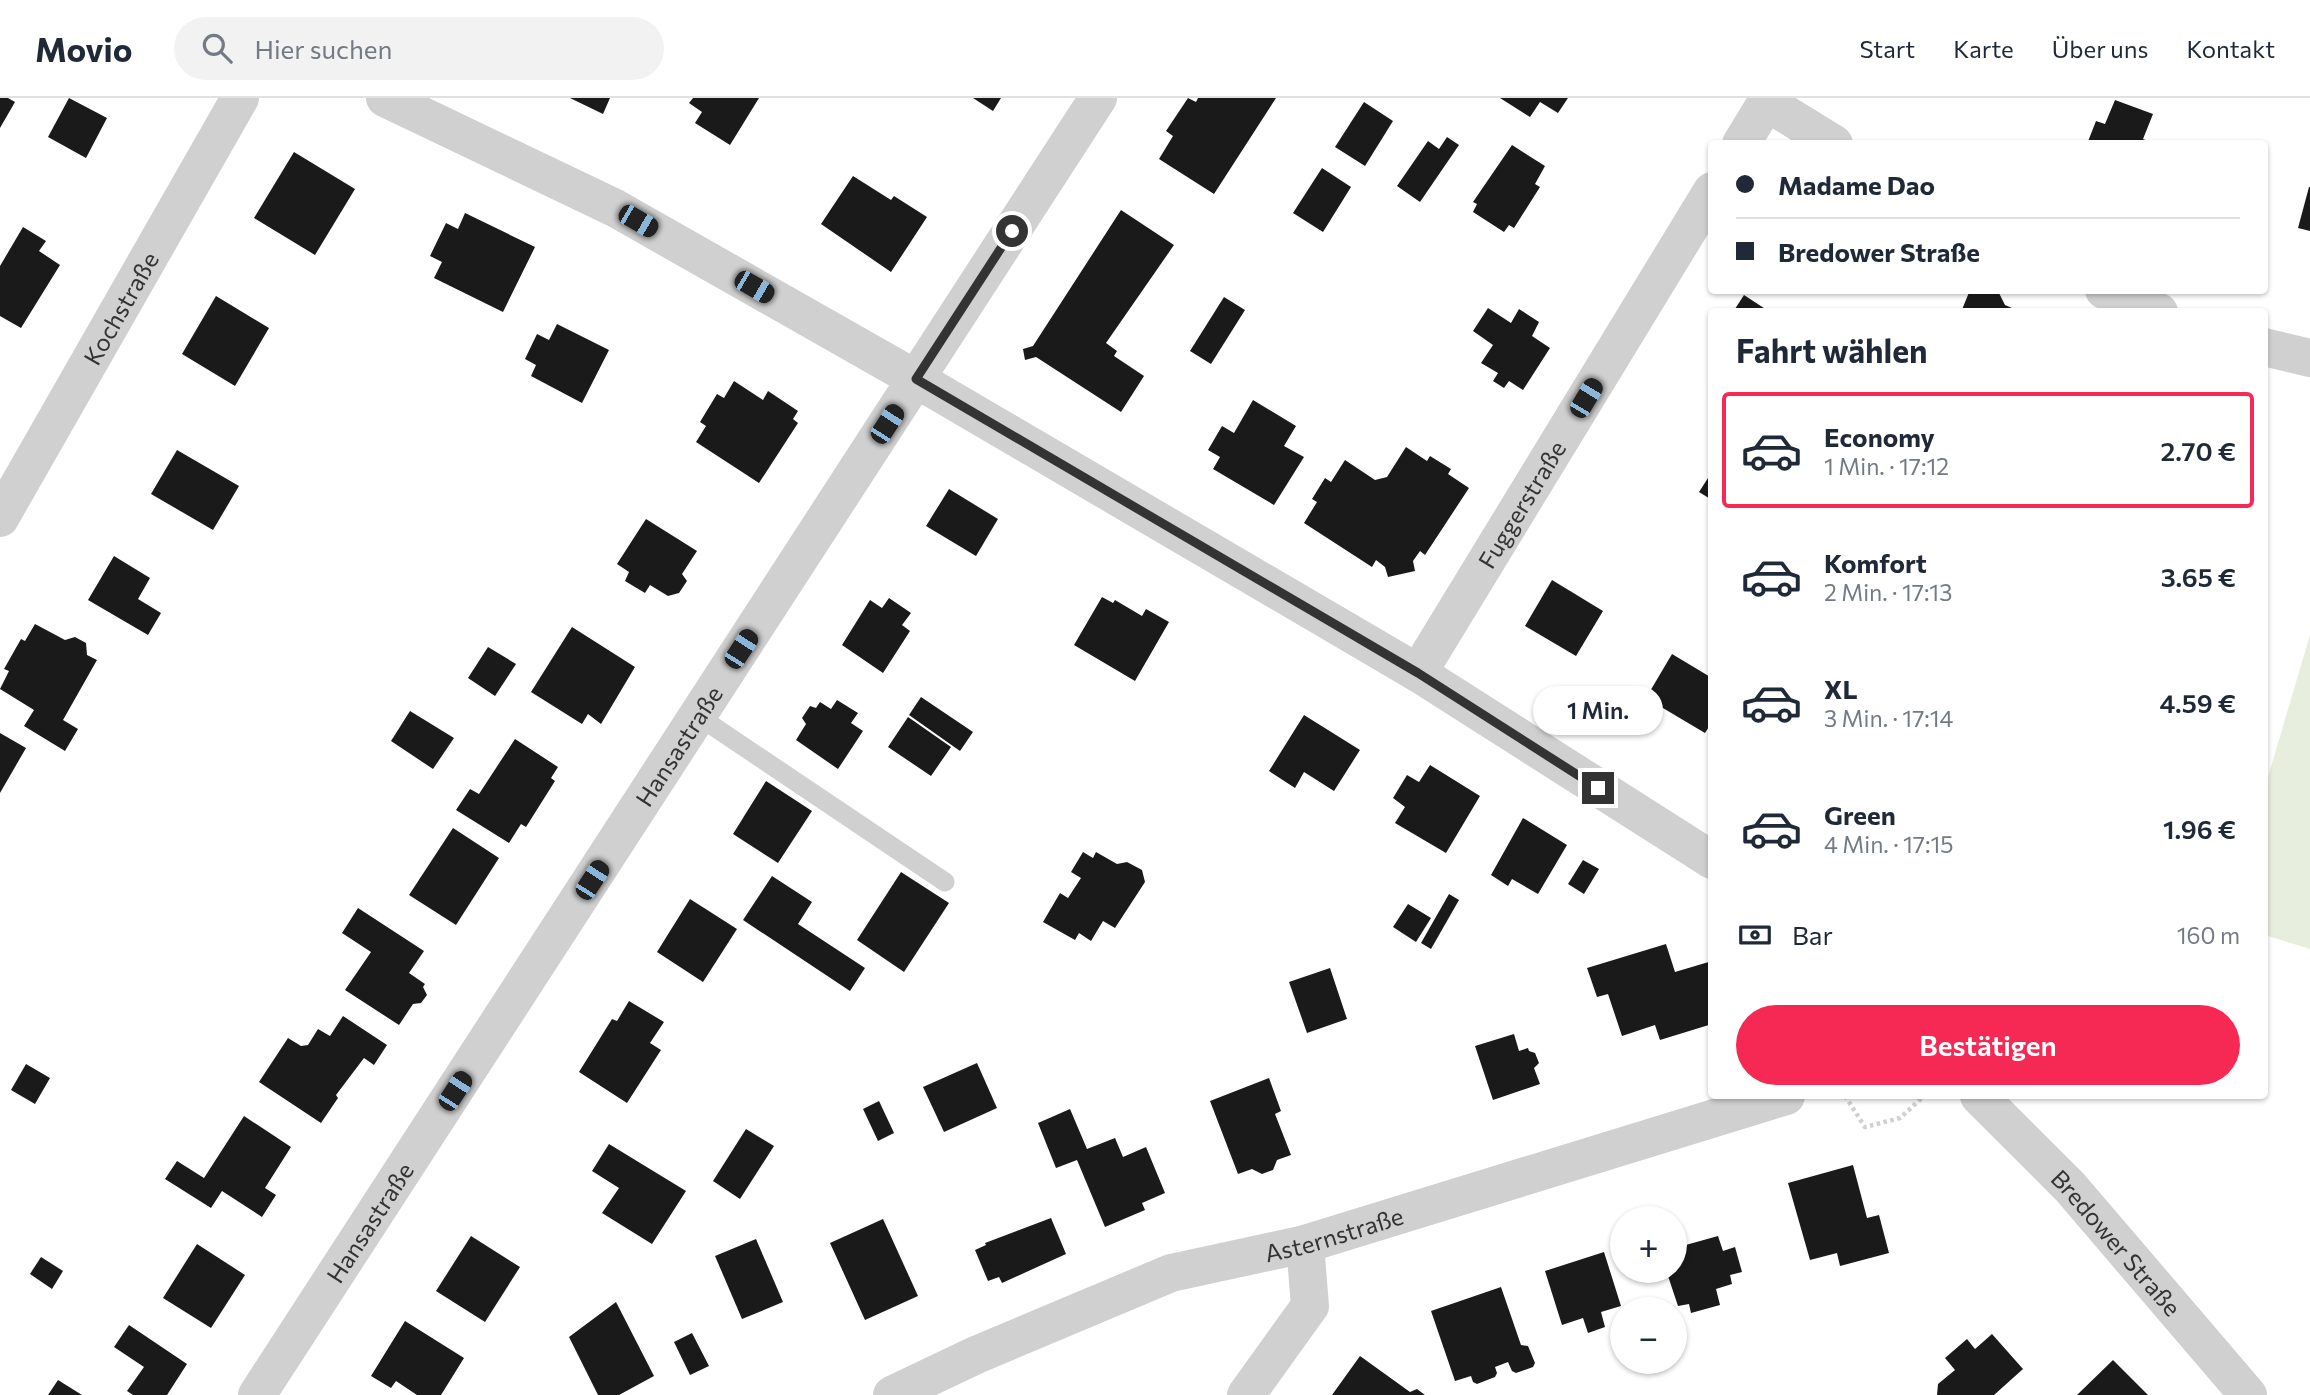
<!DOCTYPE html>
<html lang="de">
<meta charset="utf-8">
<style>
body{margin:0;font-family:Commissioner,sans-serif;background:#f2f2f3;color:#1f2937;height:100vh;display:flex;flex-direction:column;font-size:26px;white-space:nowrap}
*{box-sizing:border-box;margin:0}
p{font-size:23px;color:#747a83}
.icon{flex:none;width:38px;height:38px;fill:none;stroke:currentColor;stroke-width:2;stroke-linecap:round;stroke-linejoin:round}
.map{position:relative;flex:1;overflow:hidden}
.sheet{position:absolute;left:1708px;top:210px;width:560px;height:791px;display:flex;flex-direction:column;background:#fff;border-radius:7px;box-shadow:0 2px 5px #0004}
.sheet>*{flex:none}
.guide{position:absolute;left:1708px;top:42px;width:560px;height:154px;border-radius:7px;box-shadow:0 2px 5px #0004;display:grid;align-content:center;height:154px;padding:0 28px;background:#fff}
.buttons{position:absolute;left:1610px;top:1108px;display:grid;gap:14px}
.buttons a{display:grid;place-items:center;width:77px;height:77px;border-radius:50%;background:#fff;box-shadow:0 2px 5px #0004;font-size:35px}
.end{position:absolute;width:32px;height:32px;margin:-16px;border:9px solid #333;background:#fff;box-shadow:0 0 0 4px #fff}
.from{border-radius:50%}
.bubble{position:absolute;height:49px;border-radius:24px;background:#fff;box-shadow:0 2px 5px #0004;font-size:23px;font-weight:600;line-height:49px;text-align:center}
.car{position:absolute;width:21px;height:42px;margin:-21px -10px;border-radius:9px;box-shadow:0 0 5px 2px #0007;background:linear-gradient(#222 24%,#8ab4d8 0 40%,#222 0 76%,#8ab4d8 0 86%,#222 0)}
.guide b{display:flex;align-items:center;gap:24px;height:66px;font-size:26px}
.guide b+b{border-top:2px solid #e0e1e3}
.guide i{width:18px;height:18px;background:#1f2937}
ul{padding:0;list-style:none}
li{display:flex;align-items:center;gap:21px;height:116px;margin:0 14px 10px;padding:0 14px;border:4px solid transparent;border-radius:7px}
li div{flex:1}
li b{display:block;font-size:26px}
li em{font-style:normal;font-weight:600}
li.current{border-color:#f52954}
li>.icon{width:63px;height:63px;stroke-width:1.5}
h2{padding:0 28px;font-size:32px;line-height:84px}
.pay{display:flex;align-items:center;gap:18px;height:77px;padding:0 28px;font-size:26px}
.pay p{margin-inline-start:auto}
.cta{display:flex;gap:14px;margin-top:auto;padding:14px 28px}
.cta a{flex:1;height:80px;border-radius:42px;background:#f52954;color:#fff;font-size:28px;font-weight:600;line-height:80px;text-align:center}
header{display:flex;align-items:center;gap:42px;box-sizing:border-box;height:98px;padding:0 35px;background:#fff;border-bottom:2px solid #e0e1e3}
header strong{font-size:33px}
nav{display:flex;gap:38px;margin-inline-start:auto;font-size:24px}
.search{width:490px;height:63px;background:#f2f2f3;display:flex;align-items:center;gap:18px;box-sizing:border-box;padding:0 24px;border-radius:38px;color:#747a83;font-size:26px}
.map>svg:first-child{display:block}
</style>
<header>
<strong>Movio</strong>
<div class="search"><svg class="icon" aria-label="search" viewBox="0 0 24 24"><circle cx="10" cy="10" r="6"/><path d="M15 15l6 6"/></svg>Hier suchen</div>
<nav><a>Start</a><a>Karte</a><a>Über uns</a><a>Kontakt</a></nav>
</header>
<div class="map">
<svg width="2310" height="1297" viewBox="0 0 2310 1297">
<rect width="100%" height="100%" fill="#fff"/>
<polygon fill="#e8eede" points="2310,537 2310,851 2265,837 2265,689"/>
<g fill="#1a1a1a">
<polygon points="0,0 8,0 15,4 0,30"/>
<polygon points="69,0 107,20 86,60 48,39"/>
<polygon points="570,0 610,0 603,16"/>
<polygon points="693,0 759,0 730,47 695,25 702,14 689,5"/>
<polygon points="973,0 1001,0 993,13"/>
<polygon points="1188,0 1196,4 1198,0 1276,0 1214,96 1159,61 1173,38 1166,33"/>
<polygon points="1500,0 1568,0 1558,15 1540,4 1530,19"/>
<polygon points="2115,2 2153,16 2143,41 2155,46 2087,46 2096,23 2105,26"/>
<polygon points="1364,4 1393,23 1365,68 1335,49"/>
<polygon points="1447,39 1459,47 1420,104 1397,88 1428,43 1439,51"/>
<polygon points="1512,47 1545,68 1535,86 1540,89 1514,130 1509,127 1504,134 1473,114 1477,106 1473,104"/>
<polygon points="294,54 355,91 315,157 254,120"/>
<polygon points="1322,70 1351,89 1323,134 1293,115"/>
<polygon points="853,78 891,102 894,98 927,119 891,174 821,126"/>
<polygon points="2309,89 2310,89 2310,133 2298,130"/>
<polygon points="1121,112 1174,147 1106,245 1117,253 1114,258 1144,278 1121,314 1036,259 1025,262 1023,251 1033,248"/>
<polygon points="465,115 535,149 503,214 434,180 442,164 430,158 446,125 458,131"/>
<polygon points="23,129 46,143 39,153 60,167 21,230 0,218 0,168"/>
<polygon points="1970,192 1977,194 1992,192 1999,195 2005,207 2021,214 1961,214"/>
<polygon points="1744,197 1770,214 1733,214"/>
<polygon points="216,198 269,230 235,288 182,256"/>
<polygon points="1224,199 1245,212 1211,266 1190,253"/>
<polygon points="1488,210 1511,225 1519,211 1539,224 1532,238 1550,250 1523,292 1509,283 1504,290 1493,283 1498,275 1481,265 1493,247 1473,233"/>
<polygon points="557,226 609,252 582,305 531,278 536,267 525,261 537,236 549,242"/>
<polygon points="734,283 763,302 768,293 798,313 793,321 798,325 759,385 696,344 706,328 700,324 717,296 724,300"/>
<polygon points="1253,302 1296,328 1284,348 1304,359 1274,407 1213,371 1220,359 1208,352 1222,328 1234,335"/>
<polygon points="1406,349 1427,363 1430,358 1451,371 1448,376 1469,390 1425,457 1420,453 1413,463 1415,473 1388,479 1385,469 1376,462 1372,469 1304,425 1317,404 1312,401 1325,380 1331,384 1345,362 1375,382 1387,379"/>
<polygon points="177,352 239,388 213,432 151,396"/>
<polygon points="1708,380 1712,383 1712,402 1699,394"/>
<polygon points="949,391 998,421 976,458 926,428"/>
<polygon points="646,421 697,453 682,476 687,483 679,495 668,498 650,487 645,495 625,483 629,474 617,466"/>
<polygon points="114,458 150,480 138,501 161,515 148,537 88,502"/>
<polygon points="1552,482 1603,513 1576,558 1525,528"/>
<polygon points="1102,499 1113,505 1115,502 1142,518 1146,511 1169,524 1135,583 1074,547"/>
<polygon points="889,500 911,515 902,527 910,533 883,575 842,547 870,502 882,510"/>
<polygon points="35,526 65,542 75,539 86,545 87,557 97,562 63,622 78,631 65,653 24,628 34,612 0,591 9,573 4,571 21,541 25,543"/>
<polygon points="572,529 635,569 601,626 588,616 582,626 531,594"/>
<polygon points="488,549 516,566 495,598 468,580"/>
<polygon points="1672,556 1712,580 1712,624 1705,635 1646,600"/>
<polygon points="921,599 973,634 960,653 909,617"/>
<polygon points="837,602 858,615 851,625 863,633 838,671 796,642 806,626 802,620 810,608 816,610 820,604 831,611"/>
<polygon points="410,613 454,640 433,671 391,643"/>
<polygon points="1304,617 1360,652 1334,693 1304,674 1295,690 1269,673"/>
<polygon points="908,619 951,649 931,678 888,649"/>
<polygon points="0,635 26,650 0,695"/>
<polygon points="515,641 558,669 551,680 555,683 526,729 521,726 509,745 456,712 470,691 479,696"/>
<polygon points="1430,667 1480,698 1446,755 1395,725 1405,709 1393,700 1407,677 1419,684"/>
<polygon points="766,683 812,713 778,765 733,736"/>
<polygon points="1523,720 1567,747 1538,796 1512,781 1508,788 1491,777"/>
<polygon points="453,730 499,760 456,827 409,797"/>
<polygon points="1083,754 1093,760 1096,754 1117,766 1127,764 1142,772 1145,784 1115,830 1103,823 1091,843 1079,835 1075,842 1043,824 1060,795 1068,800 1081,780 1071,774"/>
<polygon points="1583,762 1599,771 1584,796 1568,786"/>
<polygon points="901,774 949,805 904,874 857,842"/>
<polygon points="772,778 812,804 798,826 865,870 850,893 743,822"/>
<polygon points="1449,796 1459,802 1431,851 1421,845"/>
<polygon points="690,801 737,831 703,884 657,854"/>
<polygon points="1408,806 1431,820 1416,844 1393,829"/>
<polygon points="358,810 424,853 409,875 425,886 423,889 427,897 421,905 413,906 399,927 345,892 371,854 342,835"/>
<polygon points="1666,846 1675,874 1712,863 1712,926 1660,942 1655,927 1622,938 1608,896 1597,899 1587,870"/>
<polygon points="1330,870 1347,921 1307,935 1289,884"/>
<polygon points="629,903 664,924 650,945 661,952 627,1005 579,974 612,921 617,923"/>
<polygon points="343,918 387,947 374,967 364,960 336,997 338,1000 321,1025 259,984 288,940 301,948 308,947 318,931 330,938"/>
<polygon points="1514,936 1519,953 1528,950 1529,953 1535,955 1539,965 1534,970 1540,986 1493,1002 1475,948"/>
<polygon points="977,965 997,1010 944,1034 923,989"/>
<polygon points="26,966 50,980 35,1006 11,992"/>
<polygon points="1269,980 1281,1013 1275,1016 1291,1057 1277,1062 1273,1072 1262,1076 1252,1071 1238,1076 1210,1003"/>
<polygon points="879,1003 894,1035 878,1043 863,1011"/>
<polygon points="1070,1011 1087,1051 1115,1040 1123,1059 1146,1049 1165,1095 1142,1105 1145,1112 1105,1129 1077,1062 1056,1070 1038,1025"/>
<polygon points="244,1018 291,1049 265,1090 276,1097 262,1119 222,1093 211,1110 165,1081 177,1063 204,1080"/>
<polygon points="746,1031 774,1048 740,1101 713,1083"/>
<polygon points="609,1046 686,1093 652,1146 602,1115 619,1090 592,1073"/>
<polygon points="1853,1067 1867,1120 1879,1117 1889,1155 1840,1168 1837,1155 1810,1162 1788,1085"/>
<polygon points="1051,1120 1066,1156 1002,1185 999,1179 988,1183 975,1152 986,1147 985,1145"/>
<polygon points="883,1121 918,1198 865,1222 830,1145"/>
<polygon points="471,1138 520,1169 485,1224 436,1193"/>
<polygon points="1718,1138 1723,1153 1735,1149 1742,1174 1730,1177 1732,1186 1716,1191 1720,1207 1691,1215 1689,1206 1678,1208 1666,1172 1675,1172 1675,1150"/>
<polygon points="756,1141 783,1204 742,1221 715,1158"/>
<polygon points="197,1146 245,1177 211,1230 163,1200"/>
<polygon points="1604,1154 1621,1208 1601,1214 1605,1229 1588,1235 1583,1220 1562,1227 1545,1173"/>
<polygon points="41,1159 63,1173 52,1191 30,1176"/>
<polygon points="1501,1189 1521,1247 1528,1248 1535,1265 1533,1269 1516,1275 1512,1273 1508,1264 1495,1269 1497,1275 1495,1279 1477,1286 1473,1284 1471,1278 1455,1283 1431,1213"/>
<polygon points="616,1204 654,1278 619,1297 598,1297 569,1239"/>
<polygon points="405,1223 464,1260 441,1297 417,1297 396,1283 391,1290 371,1278"/>
<polygon points="129,1227 187,1266 167,1297 133,1297 127,1293 144,1269 114,1249"/>
<polygon points="692,1235 709,1268 690,1277 674,1244"/>
<polygon points="1992,1236 2023,1271 1994,1297 1937,1297 1938,1286 1955,1272 1945,1260 1967,1241 1975,1251"/>
<polygon points="1360,1258 1410,1294 1417,1291 1425,1297 1332,1297"/>
<polygon points="2113,1262 2148,1297 2077,1297"/>
<polygon points="58,1282 82,1297 48,1297"/>
</g>
<g fill="none" stroke-linecap="round" stroke-linejoin="round">
<polyline stroke="#d0d0d0" stroke-width="4.5" stroke-dasharray="3.5 3.5" stroke-linecap="butt" points="1845,998 1865,1029 1900,1020 1924,998"/>
<polyline stroke="#d0d0d0" stroke-width="19" points="698,618 945,784"/>
<g stroke="#d0d0d0" stroke-width="38">
<polyline points="385,0 615,110 916,281 1418,575 1712,762"/>
<polyline points="1766,4 1834,46"/>
<polyline points="1741,46 1769,0"/>
<polyline points="2104,192 2159,214"/>
<polyline points="2264,249 2310,260"/>
<path id="s1" d="M 0,420 L 240,0"/>
<path id="s2" d="M 1418,575 L 1712,93"/>
<path id="s3" d="M 1979,998 L 2070,1089 L 2248,1297"/>
<path id="s4" d="M 257,1297 L 1098,0"/>
<path id="s5" d="M 892,1297 L 976,1257 L 1171,1175 L 1305,1146 L 1786,998"/>
<polyline points="1246,1297 1310,1208 1305,1146"/>
</g>
</g>
<g fill="none" stroke-linecap="round" stroke-linejoin="round">
<polyline stroke="#333" stroke-width="9" points="1012,133 916,281 1418,575 1598,690"/>
</g>
<g text-anchor="middle" dominant-baseline="central" stroke-width="7" stroke-linejoin="round" paint-order="stroke">
<g font-size="24" fill="#333" stroke="#fff">
<text stroke="none"><textPath href="#s1" startOffset="242">Kochstraße</textPath></text>
<text stroke="none"><textPath href="#s2" startOffset="198">Fuggerstraße</textPath></text>
<text stroke="none"><textPath href="#s4" startOffset="774">Hansastraße</textPath></text>
<text stroke="none"><textPath href="#s4" startOffset="206">Hansastraße</textPath></text>
<text stroke="none"><textPath href="#s5" startOffset="472">Asternstraße</textPath></text>
<text stroke="none"><textPath href="#s3" startOffset="201">Bredower Straße</textPath></text>
</g>
</g>
</svg>
<div class="buttons">
<a>+</a>
<a>−</a>
</div>
<i class="end from" style="left:1012px;top:133px"></i>
<i class="end" style="left:1598px;top:690px"></i>
<div class="bubble" style="left:1533px;top:588px;width:130px">1 Min.</div>
<i class="car" style="left:638px;top:123px;rotate:120deg"></i>
<i class="car" style="left:754px;top:189px;rotate:120deg"></i>
<i class="car" style="left:1586px;top:300px;rotate:31deg"></i>
<i class="car" style="left:887px;top:326px;rotate:33deg"></i>
<i class="car" style="left:741px;top:551px;rotate:33deg"></i>
<i class="car" style="left:592px;top:782px;rotate:33deg"></i>
<i class="car" style="left:455px;top:993px;rotate:33deg"></i>
<div class="guide">
<b><i class="from"></i>Madame Dao</b>
<b><i></i>Bredower Straße</b>
</div>
<section class="sheet">
<h2>Fahrt wählen</h2>
<ul>
<li class="current"><svg class="icon" aria-label="car" viewBox="0 0 24 24"><path d="M5 17H2v-5l4-1 3-4h7l3 4 3 1v5h-3M9 17h6M6 11h13"/><circle cx="7" cy="17" r="2"/><circle cx="17" cy="17" r="2"/></svg><div><b>Economy</b><p>1 Min. · 17:12</p></div><em>2.70 €</em></li>
<li><svg class="icon" aria-label="car" viewBox="0 0 24 24"><path d="M5 17H2v-5l4-1 3-4h7l3 4 3 1v5h-3M9 17h6M6 11h13"/><circle cx="7" cy="17" r="2"/><circle cx="17" cy="17" r="2"/></svg><div><b>Komfort</b><p>2 Min. · 17:13</p></div><em>3.65 €</em></li>
<li><svg class="icon" aria-label="car" viewBox="0 0 24 24"><path d="M5 17H2v-5l4-1 3-4h7l3 4 3 1v5h-3M9 17h6M6 11h13"/><circle cx="7" cy="17" r="2"/><circle cx="17" cy="17" r="2"/></svg><div><b>XL</b><p>3 Min. · 17:14</p></div><em>4.59 €</em></li>
<li><svg class="icon" aria-label="car" viewBox="0 0 24 24"><path d="M5 17H2v-5l4-1 3-4h7l3 4 3 1v5h-3M9 17h6M6 11h13"/><circle cx="7" cy="17" r="2"/><circle cx="17" cy="17" r="2"/></svg><div><b>Green</b><p>4 Min. · 17:15</p></div><em>1.96 €</em></li>
</ul>
<div class="pay"><svg class="icon" aria-label="cash" viewBox="0 0 24 24"><path d="M3 7h18v10H3z"/><circle cx="12" cy="12" r="2"/></svg>Bar<p>160 m</p></div>
<div class="cta"><a>Bestätigen</a></div>
</section>
</div>
